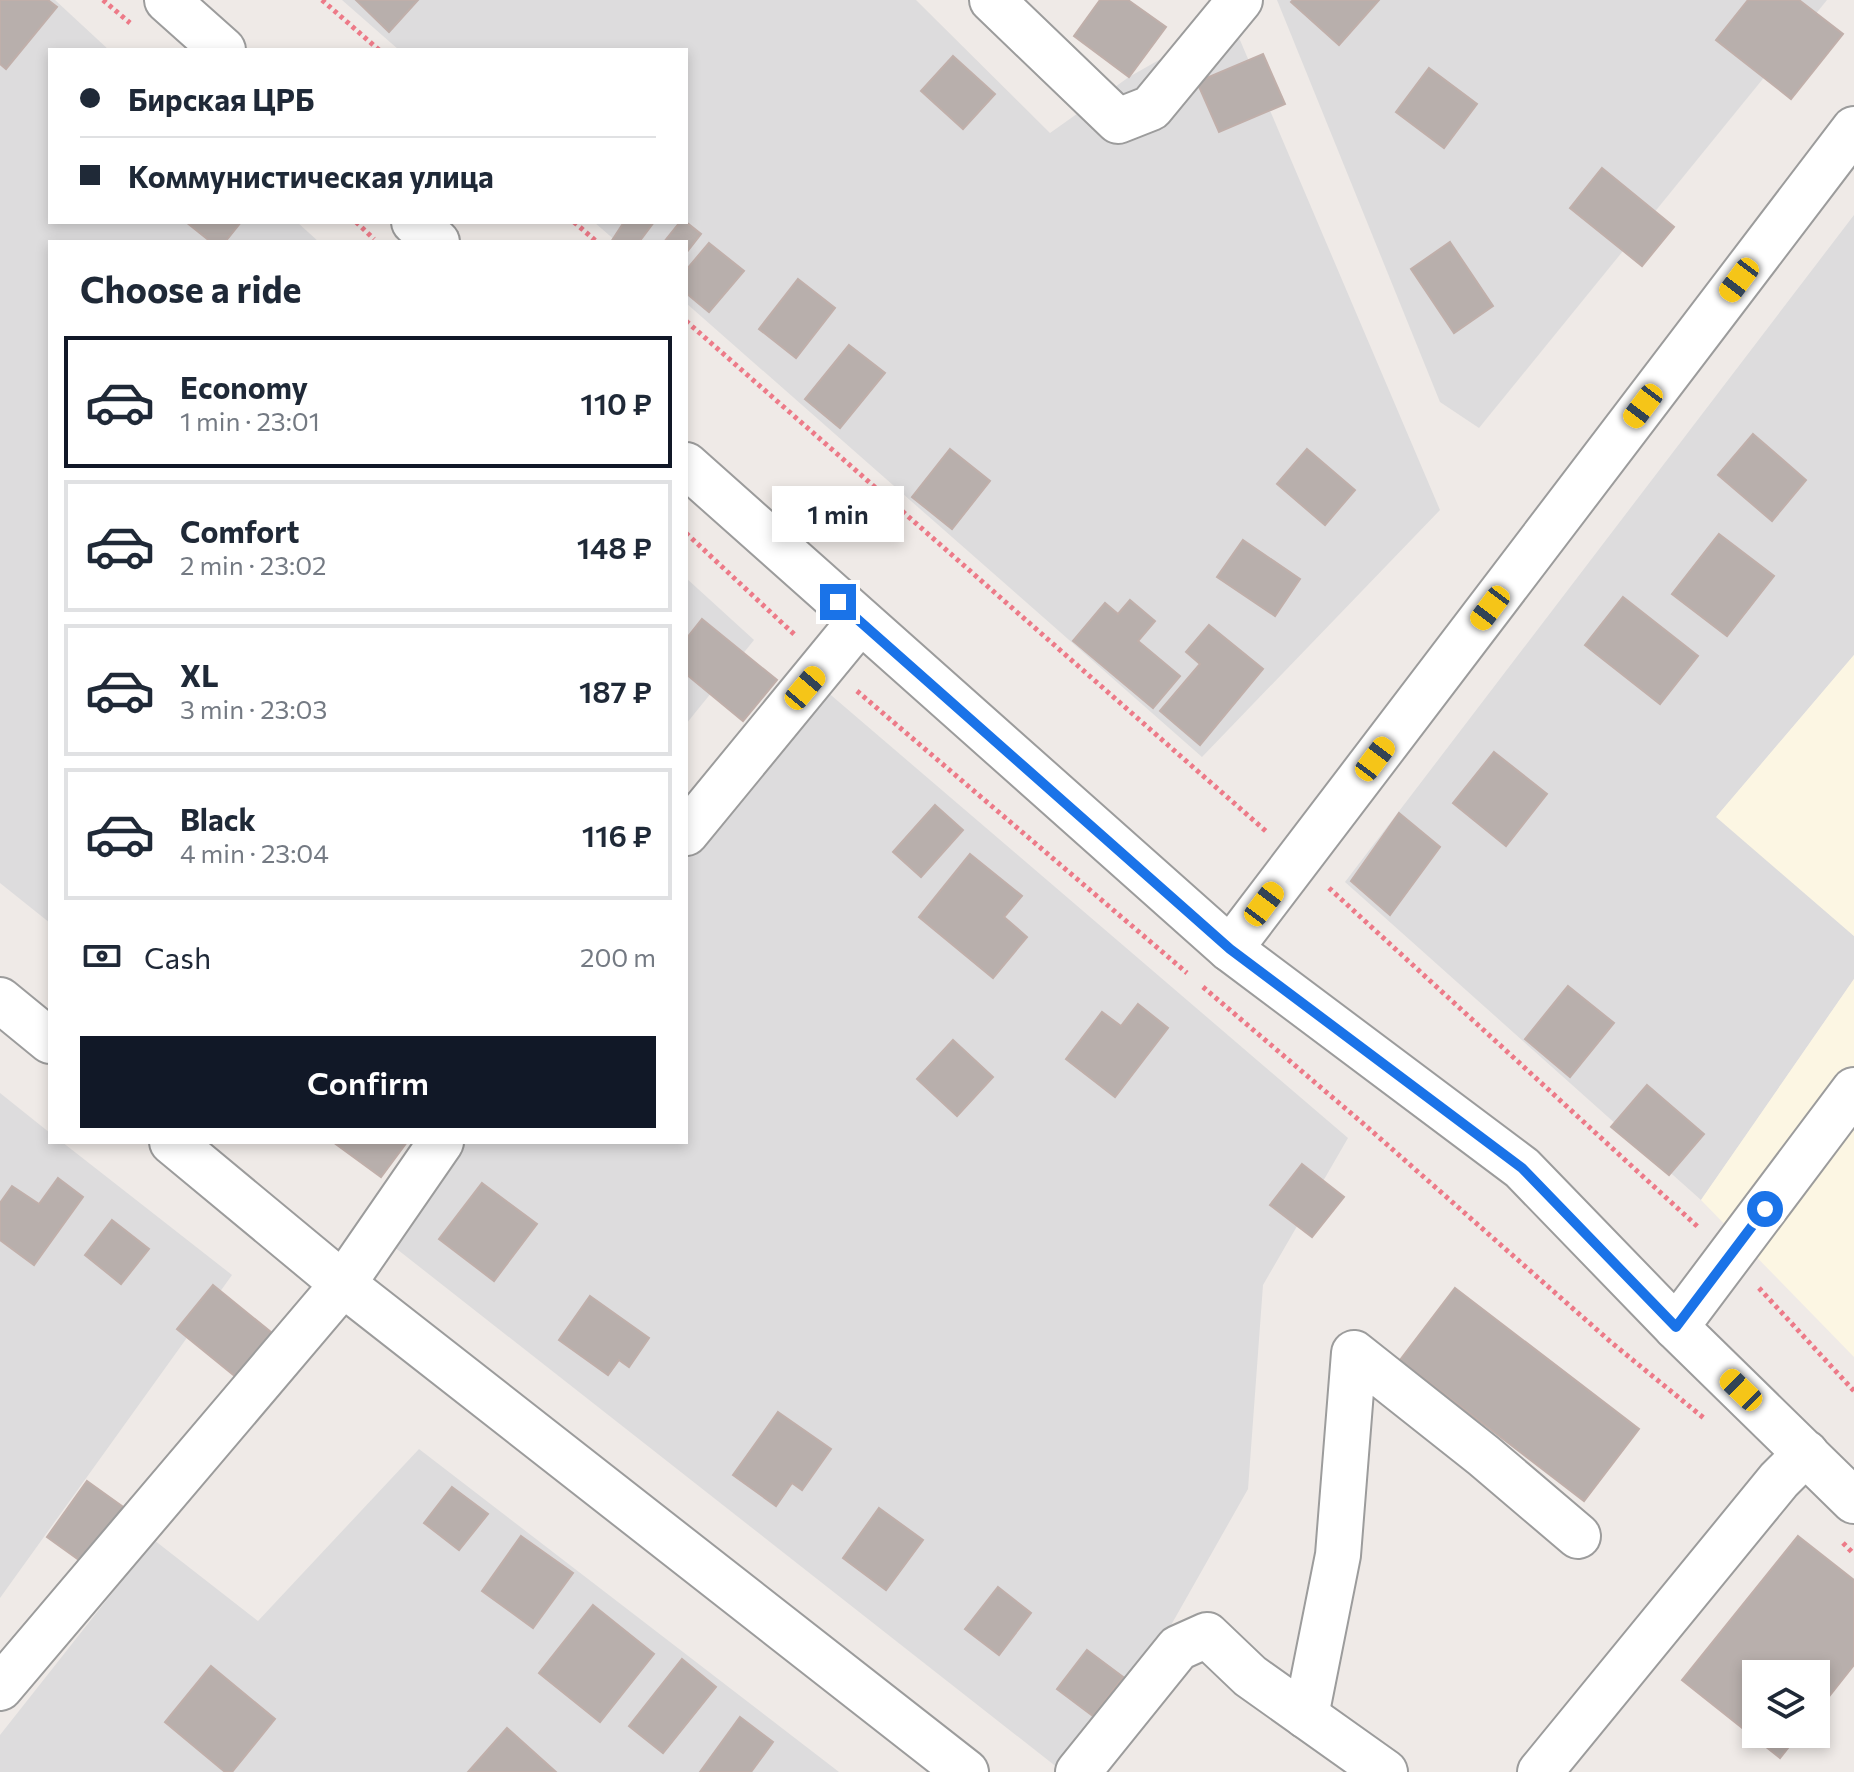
<!DOCTYPE html>
<meta charset="utf-8">
<style>
body{margin:0;font-family:Commissioner,sans-serif;background:#f6f6f7;color:#1f2937;height:100vh;display:flex;flex-direction:column;font-size:30px;white-space:nowrap}
*{box-sizing:border-box;margin:0}
p{font-size:26px;color:#747a83}
.icon{flex:none;width:44px;height:44px;fill:none;stroke:currentColor;stroke-width:2;stroke-linecap:round;stroke-linejoin:round}
.map{position:relative;flex:1;overflow:hidden}
.side{position:absolute;left:48px;top:240px;width:640px;height:904px;display:flex;flex-direction:column;background:#fff;border-radius:0px;box-shadow:0 4px 12px #0003}
.side>*{flex:none}
.top-card{position:absolute;left:48px;top:48px;width:640px;height:176px;border-radius:0px;box-shadow:0 4px 12px #0003;display:grid;align-content:center;height:176px;padding:0 32px;background:#fff}
.buttons{position:absolute;left:1742px;top:1660px;display:grid;gap:16px}
.buttons a{display:grid;place-items:center;width:88px;height:88px;border-radius:0px;background:#fff;box-shadow:0 4px 12px #0003;font-size:40px}
.end{position:absolute;width:36px;height:36px;margin:-18px;border:10px solid #1a73e8;background:#fff;box-shadow:0 0 0 4px #fff}
.from{border-radius:50%}
.bubble{position:absolute;height:56px;border-radius:0px;background:#fff;box-shadow:0 4px 12px #0003;font-size:26px;font-weight:600;line-height:56px;text-align:center}
.car{position:absolute;width:24px;height:48px;margin:-24px -12px;border-radius:10px;box-shadow:0 0 6px 2px #0007;background:linear-gradient(#f5c518 24%,#345 0 40%,#f5c518 0 76%,#345 0 86%,#f5c518 0)}
.top-card b{display:flex;align-items:center;gap:28px;height:76px;font-size:30px}
.top-card b+b{border-top:2px solid #e0e1e3}
.top-card i{width:20px;height:20px;background:#1f2937}
ul{padding:0;list-style:none}
li{display:flex;align-items:center;gap:24px;height:132px;margin:0 16px 12px;padding:0 16px;border:4px solid #e0e1e3;border-radius:0px}
li div{flex:1}
li b{display:block;font-size:30px}
li em{font-style:normal;font-weight:600}
li.selected{border-color:#111827}
li>.icon{width:72px;height:72px;stroke-width:1.5}
h2{padding:0 32px;font-size:36px;line-height:96px}
.pay{display:flex;align-items:center;gap:20px;height:88px;padding:0 32px;font-size:30px}
.pay p{margin-inline-start:auto}
.primary-button{display:flex;gap:16px;margin-top:auto;padding:16px 32px}
.primary-button a{flex:1;height:92px;border-radius:0px;background:#111827;color:#fff;font-size:32px;font-weight:600;line-height:92px;text-align:center}
.map>svg:first-child{display:block}
</style>
<div class="map">
<svg width="1854" height="1772" viewBox="0 0 1854 1772">
<rect width="100%" height="100%" fill="#efeae7"/>
<g fill="#dddcdd">
<polygon points="0,0 55,0 109,50 50,50 50,222 297,222 319,242 50,242 50,923 0,883"/>
<polygon points="342,0 916,0 1050,133 1129,77 1231,19 1440,510 1202,757 686,303 686,242 617,242 594,222 686,222 686,50 399,50"/>
<polygon points="1277,0 1827,0 1479,428 1440,402"/>
<polygon points="1854,215 1854,655 1717,816 1854,936 1854,979 1701,1200 1345,882"/>
<polygon points="686,578 754,640 686,724"/>
<polygon points="811,678 1348,1138 1263,1285 1248,1489 1088,1772 1063,1772 370,1228 439,1142 686,1142 686,833"/>
<polygon points="0,1093 50,1133 50,1142 62,1142 232,1275 0,1598"/>
<polygon points="419,1449 839,1772 0,1772 0,1735 154,1540 258,1621"/>
</g>
<g fill="#fcf6e3">
<polygon points="1854,655 1854,936 1716,817"/>
<polygon points="1854,979 1854,1357 1701,1200"/>
</g>
<g fill="#b8afac" stroke="#c0afaa" stroke-width="2">
<polygon points="0,0 48,0 57,7 6,69 0,64"/>
<polygon points="356,0 418,0 389,32"/>
<polygon points="1100,0 1128,0 1166,27 1129,77 1074,36"/>
<polygon points="1293,0 1379,0 1339,45 1291,2"/>
<polygon points="1748,0 1799,0 1843,34 1791,99 1716,40"/>
<polygon points="1263,54 1285,104 1219,132 1197,82"/>
<polygon points="953,56 995,94 963,129 921,91"/>
<polygon points="1429,68 1477,104 1444,148 1396,112"/>
<polygon points="1602,168 1674,227 1642,266 1570,208"/>
<polygon points="186,222 241,222 225,242 211,242"/>
<polygon points="624,222 654,222 639,242 611,242"/>
<polygon points="680,222 686,222 701,234 686,253 686,242 664,242"/>
<polygon points="1450,242 1493,306 1454,333 1411,269"/>
<polygon points="709,243 744,271 709,312 686,293 686,270"/>
<polygon points="798,279 835,308 796,358 759,329"/>
<polygon points="849,345 885,373 840,428 805,399"/>
<polygon points="1753,434 1806,480 1772,521 1718,475"/>
<polygon points="950,449 990,481 952,529 912,497"/>
<polygon points="1307,449 1355,490 1325,525 1277,484"/>
<polygon points="1719,534 1774,576 1727,636 1672,594"/>
<polygon points="1243,540 1300,579 1275,616 1217,577"/>
<polygon points="1623,597 1698,656 1660,704 1585,645"/>
<polygon points="1130,600 1155,621 1138,641 1180,676 1153,708 1073,641 1105,603 1118,614"/>
<polygon points="702,619 777,680 743,721 686,674 686,639"/>
<polygon points="1209,625 1263,669 1200,745 1160,711 1200,664 1186,652"/>
<polygon points="1494,752 1547,794 1506,846 1453,803"/>
<polygon points="935,805 963,830 921,877 893,852"/>
<polygon points="1399,813 1440,847 1390,915 1351,881"/>
<polygon points="970,854 1022,896 1004,917 1027,937 993,978 919,917"/>
<polygon points="1568,986 1614,1023 1570,1077 1525,1039"/>
<polygon points="1138,1004 1168,1028 1115,1097 1066,1059 1102,1012 1121,1026"/>
<polygon points="953,1040 993,1077 957,1116 917,1079"/>
<polygon points="1647,1085 1704,1134 1669,1175 1611,1127"/>
<polygon points="333,1142 407,1142 381,1177"/>
<polygon points="1302,1164 1344,1197 1312,1237 1270,1205"/>
<polygon points="58,1178 83,1197 34,1265 0,1240 0,1203 12,1186 39,1204"/>
<polygon points="482,1183 537,1224 494,1281 439,1239"/>
<polygon points="112,1220 149,1249 121,1284 85,1255"/>
<polygon points="213,1285 272,1333 236,1377 177,1329"/>
<polygon points="1455,1288 1639,1429 1584,1501 1400,1360"/>
<polygon points="590,1296 649,1338 629,1367 619,1360 608,1375 559,1340"/>
<polygon points="778,1412 831,1449 802,1490 792,1483 776,1506 733,1475"/>
<polygon points="87,1481 133,1514 93,1570 47,1537"/>
<polygon points="452,1487 488,1514 459,1550 424,1523"/>
<polygon points="879,1508 923,1540 886,1590 843,1558"/>
<polygon points="521,1536 573,1573 533,1628 482,1591"/>
<polygon points="1798,1536 1854,1580 1854,1665 1816,1713 1816,1674 1756,1674 1756,1734 1799,1734 1780,1758 1682,1680"/>
<polygon points="998,1587 1031,1613 999,1655 965,1629"/>
<polygon points="593,1605 654,1654 600,1722 539,1673"/>
<polygon points="1087,1650 1123,1677 1093,1716 1057,1689"/>
<polygon points="682,1659 716,1687 663,1753 629,1726"/>
<polygon points="211,1666 275,1719 232,1772 225,1772 165,1722"/>
<polygon points="740,1717 773,1742 751,1772 700,1772"/>
<polygon points="507,1728 556,1772 468,1772"/>
</g>
<g fill="none" stroke-linecap="round" stroke-linejoin="round">
<defs>
<g id="minor">
<polyline points="167,0 223,50"/>
<polyline points="992,0 1118,121 1151,108 1240,0"/>
<polyline points="414,222 437,242"/>
<polyline points="686,465 1230,949 1522,1168 1676,1327 1854,1501"/>
<polyline points="686,833 860,621"/>
<polyline points="1230,949 1854,129"/>
<polyline points="0,1000 50,1041"/>
<polyline points="172,1142 343,1284 966,1772"/>
<polyline points="1676,1327 1854,1090"/>
<polyline points="0,1688 343,1284 441,1142"/>
<polyline points="1306,1716 1338,1555 1354,1353 1484,1456 1578,1536"/>
<polyline points="1078,1772 1178,1648 1207,1635 1250,1676 1385,1772"/>
<polyline points="1540,1772 1779,1480 1806,1453"/>
</g>
</defs>
<use href="#minor" stroke="#9c9c9c" stroke-width="48"/>
<g stroke="#ed7a88" stroke-width="5" stroke-dasharray="4 4" stroke-linecap="butt">
<polyline points="103,0 130,23"/>
<polyline points="322,0 379,50"/>
<polyline points="356,222 374,239"/>
<polyline points="574,222 597,242"/>
<polyline points="686,321 1268,833"/>
<polyline points="686,533 796,636"/>
<polyline points="857,691 1187,973"/>
<polyline points="1329,888 1698,1227"/>
<polyline points="1203,987 1366,1126 1612,1343 1705,1419"/>
<polyline points="1759,1288 1854,1391"/>
<polyline points="1843,1543 1854,1554"/>
</g>
<use href="#minor" stroke="#fff" stroke-width="44"/>
</g>
<g fill="none" stroke-linecap="round" stroke-linejoin="round">
<polyline stroke="#1a73e8" stroke-width="10" points="838,602 1230,949 1522,1168 1676,1327 1765,1209"/>
</g>
</svg>
<div class="buttons">
<a><svg class="icon" aria-label="layers" viewBox="0 0 24 24"><path d="M12 4l9 5-9 5-9-5zM3 14l9 5 9-5"/></svg></a>
</div>
<i class="end from" style="left:1765px;top:1209px"></i>
<i class="end" style="left:838px;top:602px"></i>
<div class="bubble" style="left:772px;top:486px;width:132px">1 min</div>
<i class="car" style="left:1739px;top:280px;rotate:217deg"></i>
<i class="car" style="left:1643px;top:406px;rotate:217deg"></i>
<i class="car" style="left:1490px;top:608px;rotate:217deg"></i>
<i class="car" style="left:805px;top:688px;rotate:40deg"></i>
<i class="car" style="left:1375px;top:759px;rotate:37deg"></i>
<i class="car" style="left:1264px;top:904px;rotate:37deg"></i>
<i class="car" style="left:1741px;top:1390px;rotate:314deg"></i>
<div class="top-card">
<b><i class="from"></i>Бирская ЦРБ</b>
<b><i></i>Коммунистическая улица</b>
</div>
<section class="side">
<h2>Choose a ride</h2>
<ul>
<li class="selected"><svg class="icon" aria-label="car" viewBox="0 0 24 24"><path d="M5 17H2v-5l4-1 3-4h7l3 4 3 1v5h-3M9 17h6M6 11h13"/><circle cx="7" cy="17" r="2"/><circle cx="17" cy="17" r="2"/></svg><div><b>Economy</b><p>1 min · 23:01</p></div><em>110 ₽</em></li>
<li><svg class="icon" aria-label="car" viewBox="0 0 24 24"><path d="M5 17H2v-5l4-1 3-4h7l3 4 3 1v5h-3M9 17h6M6 11h13"/><circle cx="7" cy="17" r="2"/><circle cx="17" cy="17" r="2"/></svg><div><b>Comfort</b><p>2 min · 23:02</p></div><em>148 ₽</em></li>
<li><svg class="icon" aria-label="car" viewBox="0 0 24 24"><path d="M5 17H2v-5l4-1 3-4h7l3 4 3 1v5h-3M9 17h6M6 11h13"/><circle cx="7" cy="17" r="2"/><circle cx="17" cy="17" r="2"/></svg><div><b>XL</b><p>3 min · 23:03</p></div><em>187 ₽</em></li>
<li><svg class="icon" aria-label="car" viewBox="0 0 24 24"><path d="M5 17H2v-5l4-1 3-4h7l3 4 3 1v5h-3M9 17h6M6 11h13"/><circle cx="7" cy="17" r="2"/><circle cx="17" cy="17" r="2"/></svg><div><b>Black</b><p>4 min · 23:04</p></div><em>116 ₽</em></li>
</ul>
<div class="pay"><svg class="icon" aria-label="cash" viewBox="0 0 24 24"><path d="M3 7h18v10H3z"/><circle cx="12" cy="12" r="2"/></svg>Cash<p>200 m</p></div>
<div class="primary-button"><a>Confirm</a></div>
</section>
</div>
